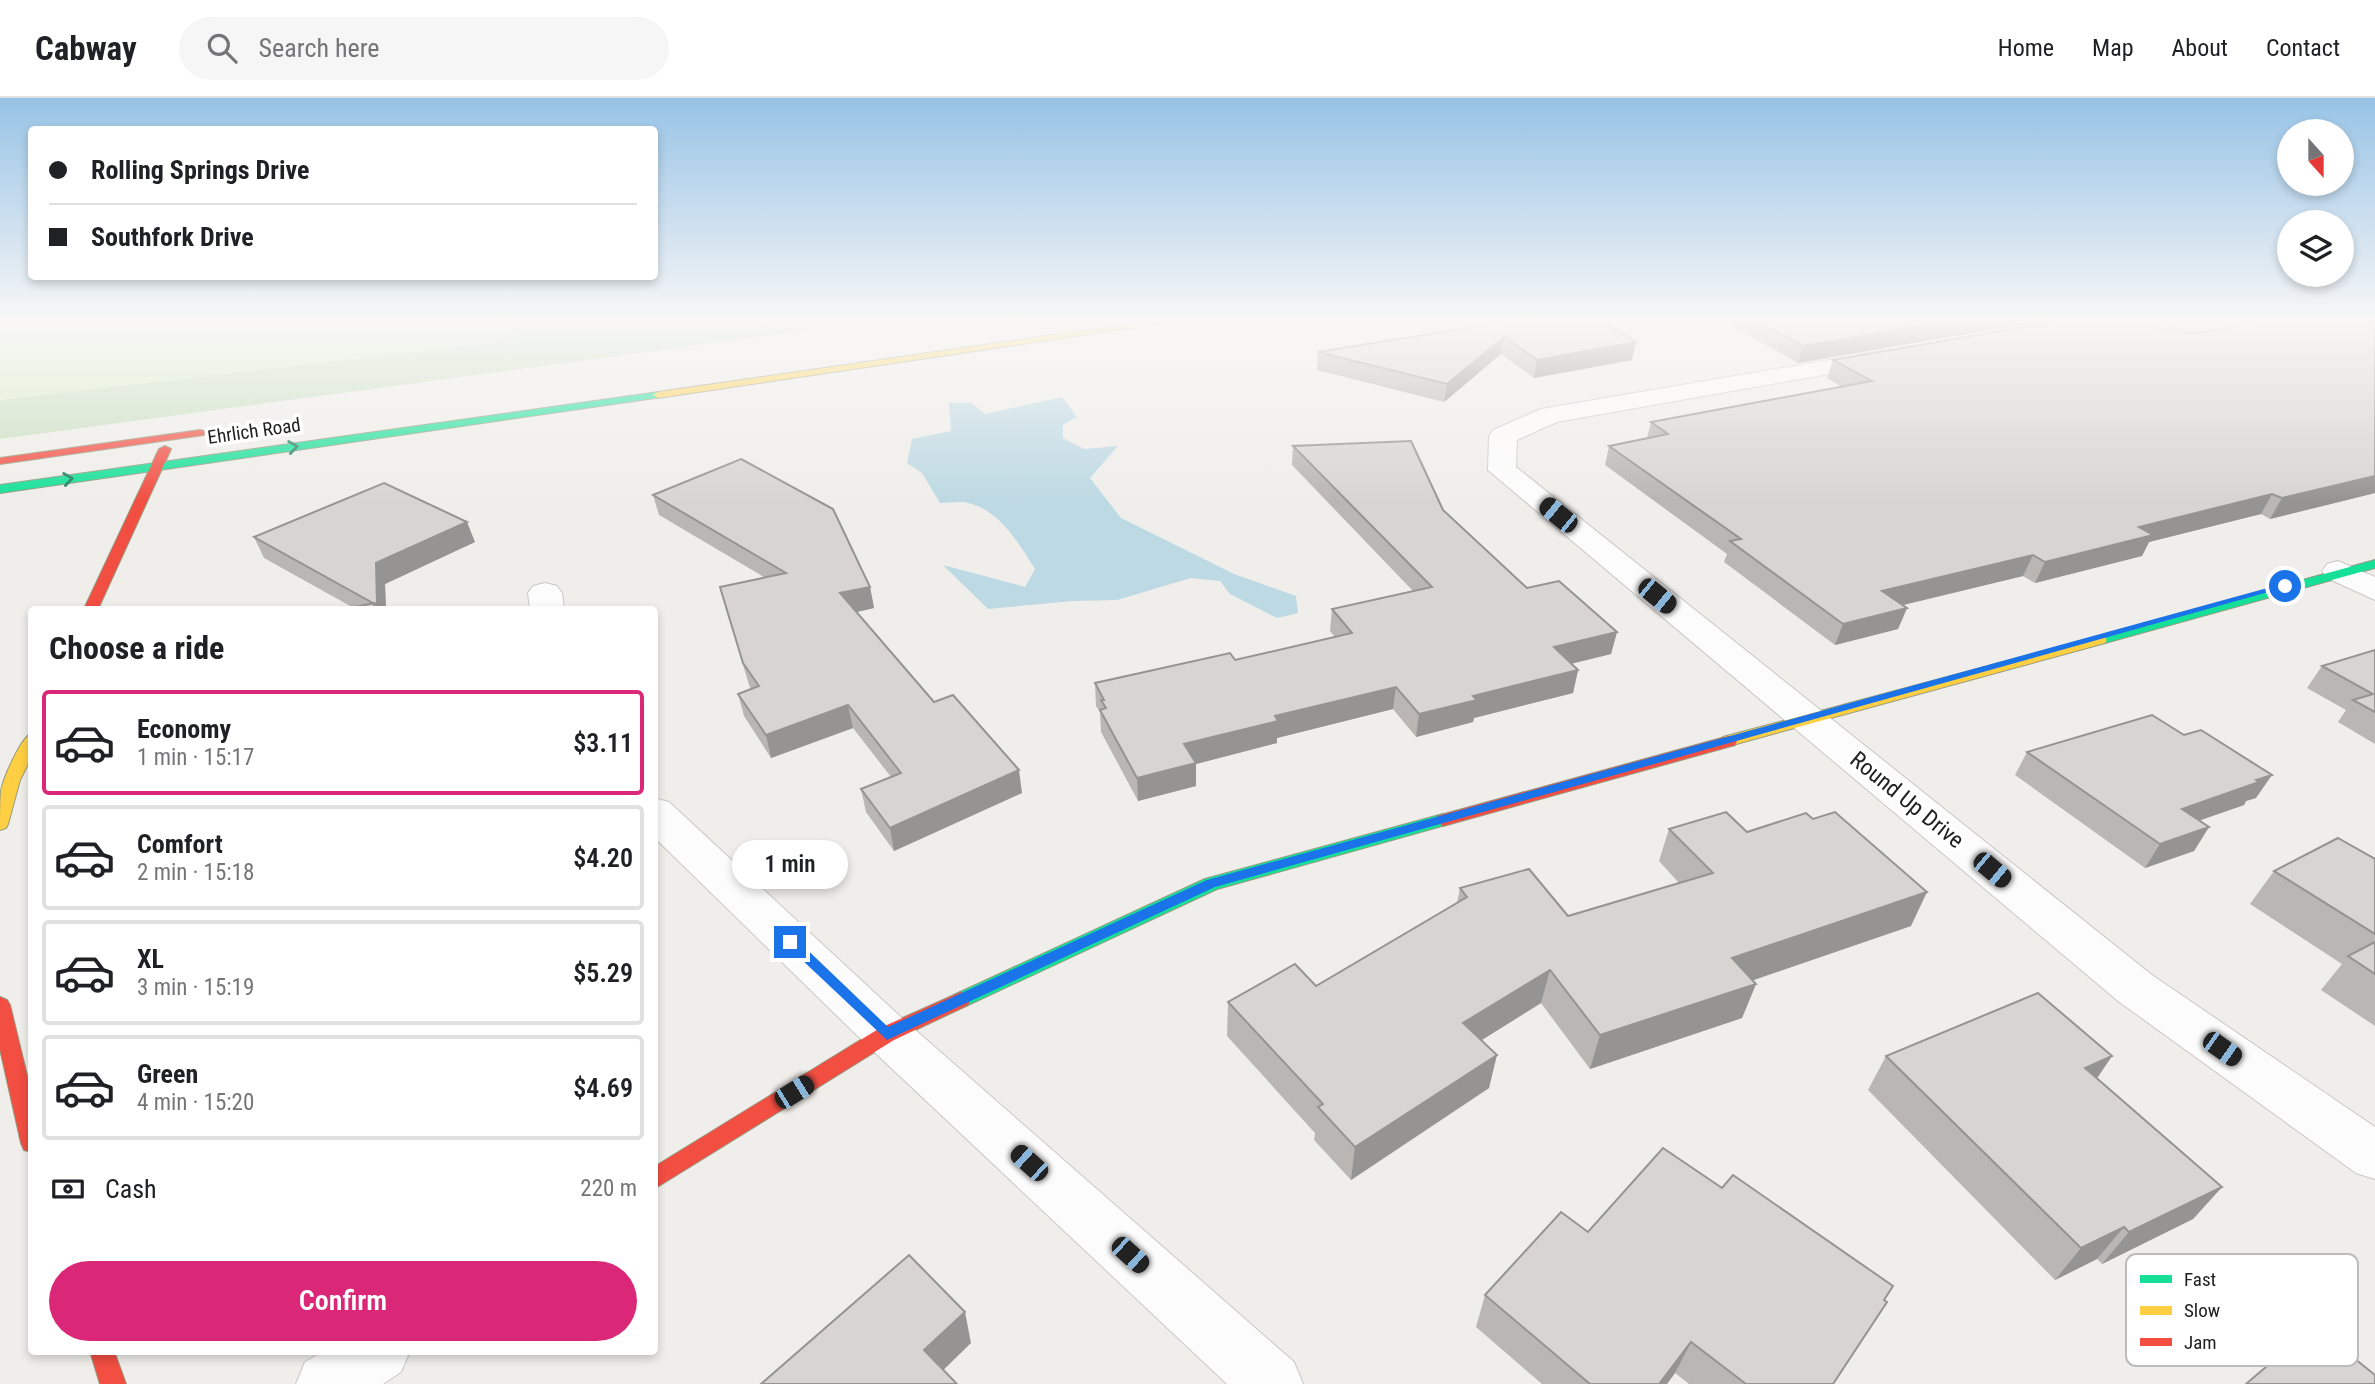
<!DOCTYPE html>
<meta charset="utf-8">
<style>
body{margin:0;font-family:"Roboto Condensed",sans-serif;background:#f6f6f6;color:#202124;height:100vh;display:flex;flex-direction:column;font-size:26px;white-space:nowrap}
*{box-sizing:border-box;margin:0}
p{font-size:23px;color:#757577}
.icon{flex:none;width:38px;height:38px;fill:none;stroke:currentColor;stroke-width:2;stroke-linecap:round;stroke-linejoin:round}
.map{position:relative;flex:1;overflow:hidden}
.drawer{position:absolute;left:28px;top:508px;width:630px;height:749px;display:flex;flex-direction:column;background:#fff;border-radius:7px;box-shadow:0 4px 10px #0003}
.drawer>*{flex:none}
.top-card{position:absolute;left:28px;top:28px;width:630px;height:154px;border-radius:7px;box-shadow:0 4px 10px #0003;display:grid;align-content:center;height:154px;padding:0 21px;background:#fff}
.needle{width:46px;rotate:159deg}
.tools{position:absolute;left:2277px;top:21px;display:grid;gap:14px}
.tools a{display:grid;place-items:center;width:77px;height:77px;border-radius:50%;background:#fff;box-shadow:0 4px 10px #0003;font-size:35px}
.end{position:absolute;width:32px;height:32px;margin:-16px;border:9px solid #1a73e8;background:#fff;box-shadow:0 0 0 4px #fff}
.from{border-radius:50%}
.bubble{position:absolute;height:49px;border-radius:24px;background:#fff;box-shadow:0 4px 10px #0003;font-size:23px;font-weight:600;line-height:49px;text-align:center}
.car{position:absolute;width:21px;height:42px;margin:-21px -10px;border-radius:9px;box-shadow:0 0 5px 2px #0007;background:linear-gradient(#222 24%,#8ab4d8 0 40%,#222 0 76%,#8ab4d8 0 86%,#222 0)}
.top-card b{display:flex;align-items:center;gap:24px;height:66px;font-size:26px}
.top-card b+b{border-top:2px solid #e0e0e0}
.top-card i{width:18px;height:18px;background:#202124}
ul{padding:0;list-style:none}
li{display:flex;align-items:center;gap:21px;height:105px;margin:0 14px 10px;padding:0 7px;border:4px solid #e0e0e0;border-radius:7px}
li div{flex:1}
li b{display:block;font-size:26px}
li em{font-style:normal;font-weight:600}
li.on{border-color:#db2777}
li>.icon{width:63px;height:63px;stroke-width:1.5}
h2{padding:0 21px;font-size:32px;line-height:84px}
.pay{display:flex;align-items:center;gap:18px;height:77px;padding:0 21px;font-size:26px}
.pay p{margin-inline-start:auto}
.action{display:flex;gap:14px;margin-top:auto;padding:14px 21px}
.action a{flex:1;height:80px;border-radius:42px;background:#db2777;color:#fff;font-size:28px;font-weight:600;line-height:80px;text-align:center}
header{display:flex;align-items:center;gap:42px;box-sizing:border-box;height:98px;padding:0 35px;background:#fff;border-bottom:2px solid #e0e0e0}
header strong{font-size:33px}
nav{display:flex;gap:38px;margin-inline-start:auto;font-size:24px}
.search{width:490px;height:63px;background:#f6f6f6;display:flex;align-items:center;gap:18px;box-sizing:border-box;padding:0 24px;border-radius:38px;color:#757577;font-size:26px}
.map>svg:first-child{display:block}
</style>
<header>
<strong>Cabway</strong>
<div class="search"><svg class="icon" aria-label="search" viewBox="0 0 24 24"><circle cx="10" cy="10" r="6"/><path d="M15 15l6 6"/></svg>Search here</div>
<nav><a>Home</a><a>Map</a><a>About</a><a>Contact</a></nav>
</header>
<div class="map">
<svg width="2375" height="1286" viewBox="0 0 2375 1286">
<rect width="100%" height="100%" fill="#f0eeea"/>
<polygon fill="#daedc8" points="0,222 799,222 0,329"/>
<polygon fill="#c8dfbf" points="565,222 885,222 0,341 0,302 488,246"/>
<path fill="#bdd9e3" d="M 1062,299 L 1077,319 L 1063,327 L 1063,340 L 1084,351 L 1118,348 L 1090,380 L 1121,420 L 1234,476 L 1296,498 L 1298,515 L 1277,520 L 1230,496 L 1220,483 L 1191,480 L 1117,502 L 1073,503 L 988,511 L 943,467 L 1025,489 L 1035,471 C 1019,446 1000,412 968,405 C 960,403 949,405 940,405 L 922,375 L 907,365 L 912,341 L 951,333 L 949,305 L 971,305 L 985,316 Z"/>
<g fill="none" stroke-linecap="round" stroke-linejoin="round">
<defs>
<g id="street">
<polygon points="1882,253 1891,255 1894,260 1891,265 1557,324 1517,342 1516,369 2152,877 2375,1029 2375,1081 2356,1075 2118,903 1488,372 1489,338 1493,332 1541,311"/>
<polygon points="2338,463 2375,479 2375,502 2327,480 2322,473 2327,466"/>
<polygon points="545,485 557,488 562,495 564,511 530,511 528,495 533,488"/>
<polygon points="654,700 669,704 904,922 1294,1264 1303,1286 1227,1286 870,950 654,739"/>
<polygon points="324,1253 410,1253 401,1274 383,1286 296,1286 305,1264"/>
</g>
<g id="fast">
<polygon points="658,294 662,295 662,299 0,395 0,387"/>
<polygon points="2375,462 2375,470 2105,545 2095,545 2093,542 2095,539"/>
<polygon points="1443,716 1451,722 1449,726 1217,791 968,907 961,910 954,907 951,902 954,897 1205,781"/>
</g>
<g id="slow">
<polygon points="1157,222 1184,222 658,300 653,297 658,294"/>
<polygon points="2100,538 2105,539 2107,542 2105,545 1729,648 1721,643 1723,639"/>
<path d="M 32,635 L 32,658 L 20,682 L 8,726 L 6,730 L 0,732 C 0,719 0,705 1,693 C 3,681 21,639 32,635 Z"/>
</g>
<g id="jam">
<polygon points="200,332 204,333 204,337 0,366 0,360"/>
<polygon points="165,348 171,351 98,511 84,511 159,351"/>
<polygon points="1729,638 1737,643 1735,647 1443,728 1435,722 1437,718"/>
<polygon points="961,894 968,897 971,902 968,907 894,942 654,1091 654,1069 880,930"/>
<polygon points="0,899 7,902 10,907 32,998 32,1054 24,1052 21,1045 0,951"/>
<polygon points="90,1253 114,1253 126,1286 100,1286"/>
</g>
</defs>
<use href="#street" stroke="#c8c8c6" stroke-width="2"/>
<use href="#fast" stroke="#979b80" stroke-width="2"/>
<use href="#slow" stroke="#979b80" stroke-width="2"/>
<use href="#jam" stroke="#979b80" stroke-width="2"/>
<use href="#street" fill="#fdfcfc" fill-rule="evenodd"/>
<use href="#fast" fill="#16e098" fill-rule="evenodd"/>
<use href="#slow" fill="#ffcf43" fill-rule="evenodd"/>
<use href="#jam" fill="#f24e42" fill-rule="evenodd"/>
</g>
<g fill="#b9b6b4">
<polygon points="1517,222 1632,262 1534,280 1501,256 1444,304 1317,272 1318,254"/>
<polygon points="1721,222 2047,222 1798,265"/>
<polygon points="2375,222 2375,395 2270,421 2261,416 2149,444 2142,458 2035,485 2023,478 1903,507 1907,510 1898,531 1835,547 1724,464 1727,456 1605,367 1609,348 1647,340 1651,324 1842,289 1827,280 1833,262 2163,231 2191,236"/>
<polygon points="1293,348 1443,412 1527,490 1617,534 1611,556 1571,566 1578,572 1573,595 1474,620 1473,624 1416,639 1393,611 1277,640 1277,645 1196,666 1196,688 1138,703 1101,634 1100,614 1096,608 1095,585 1235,562 1335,539 1330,533 1332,511 1413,493 1292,367"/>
<polygon points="653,397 870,489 874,510 856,514 934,604 1022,695 894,753 866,714 861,691 891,679 853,630 771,660 744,618 738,596 751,591 749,587 720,489 764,479 659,417"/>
<polygon points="254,439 475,444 385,486 386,511 346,511 352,509 264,460"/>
<polygon points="2375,552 2375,646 2338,624 2346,612 2307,590 2322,568"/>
<polygon points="2027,654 2256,700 2246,703 2244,707 2199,722 2209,729 2194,753 2145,770 2015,677"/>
<polygon points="1669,731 1747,734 1911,828 1752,882 1756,886 1742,920 1590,971 1541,905 1482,942 1489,990 1351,1082 1314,1042 1315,1035 1227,938 1228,904 1316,888 1457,805 1460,790 1568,818 1679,785 1659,763"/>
<polygon points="2375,761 2375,928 2321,892 2342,866 2250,806 2274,773"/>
<polygon points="1886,958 2112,958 2097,980 2222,1089 2193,1121 2102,1166 2097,1161 2055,1182 1868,992"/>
<polygon points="1722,1090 1893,1188 1833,1286 1689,1286 1675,1275 1667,1286 1542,1286 1476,1229 1485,1197 1588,1134"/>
</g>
<g fill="#969492">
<polygon points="1955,222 2047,222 1798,265 1803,248"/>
<polygon points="1504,239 1501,256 1444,304 1447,286"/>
<polygon points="1636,244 1632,262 1534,280 1537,262"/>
<polygon points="2375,378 2375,395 2270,421 2282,400"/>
<polygon points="2272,396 2261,416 2149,444 2142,458 2035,485 2045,464 2139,429"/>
<polygon points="467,424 475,444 385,486 386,511 378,511 377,507 376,465"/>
<polygon points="2033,457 2023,478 1874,514 1882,493"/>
<polygon points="870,489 874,510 844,517 840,495"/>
<polygon points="1907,510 1898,531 1835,547 1843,526"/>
<polygon points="1617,534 1611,556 1549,571 1554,549"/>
<polygon points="1578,572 1573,595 1474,620 1473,624 1416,639 1419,616 1473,598"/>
<polygon points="1396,589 1393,611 1277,640 1277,645 1196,666 1196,688 1138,703 1137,680 1184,646 1275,618"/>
<polygon points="848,607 853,630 771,660 766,637"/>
<polygon points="1019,672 1022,695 894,753 890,730"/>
<polygon points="2272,677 2256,700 2246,703 2244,707 2167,734 2182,711"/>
<polygon points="2209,729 2194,753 2145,770 2160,746"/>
<polygon points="1927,794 1911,828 1719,894 1732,860"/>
<polygon points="1550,872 1541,905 1456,958 1463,925"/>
<polygon points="1756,886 1742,920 1590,971 1600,937"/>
<polygon points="1497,957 1489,990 1351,1082 1355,1049"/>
<polygon points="2112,958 2089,992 2085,970"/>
<polygon points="2222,1089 2193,1121 2102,1166 2129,1134"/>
<polygon points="2124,1129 2097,1161 2055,1182 2081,1150"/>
<polygon points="965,1214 971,1245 932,1283 924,1252"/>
<polygon points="1691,1244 1675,1275 1667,1286 1659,1286"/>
</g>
<g fill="#d7d4d1" stroke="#969492" stroke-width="2">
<polygon points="1517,222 1600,222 1636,244 1537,262 1504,239 1447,286 1318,254"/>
<polygon points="1756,222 1955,222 1803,248"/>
<polygon points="2065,222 2142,222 2163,231 2173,229 2191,236 2268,222 2375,222 2375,378 2282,400 2272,396 2139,429 2153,437 2045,464 2033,457 1882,493 1907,510 1843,526 1730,443 1741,441 1609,348 1668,336 1651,324 1872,283 1833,262"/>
<polygon points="1411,343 1443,412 1527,490 1559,483 1617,534 1554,549 1578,572 1473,598 1477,602 1419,616 1396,589 1275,618 1278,623 1184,646 1196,665 1137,680 1100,612 1106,610 1101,602 1104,602 1095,585 1230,555 1235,562 1352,535 1332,511 1432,489 1293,348"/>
<polygon points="741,361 833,411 870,489 840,495 934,604 953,597 1019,672 890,730 861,691 901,675 848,607 766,637 738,596 759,588 743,565 720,489 786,475 653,397"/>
<polygon points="384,385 467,424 376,465 377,507 374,505 373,505 254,439"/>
<polygon points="374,505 374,511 346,511"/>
<polygon points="2375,552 2375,614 2353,602 2373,596 2322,568"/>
<polygon points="2152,617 2184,637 2201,632 2272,677 2256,682 2259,684 2182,711 2209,729 2160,746 2027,654"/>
<polygon points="1726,714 1747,734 1806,715 1813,721 1835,714 1927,794 1732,860 1756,886 1600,937 1550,872 1463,925 1497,957 1355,1049 1318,1009 1323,1006 1228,904 1295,866 1316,888 1467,799 1460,790 1529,771 1568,818 1713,775 1669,731"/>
<polygon points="2338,740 2375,761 2375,836 2274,773"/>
<polygon points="2375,844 2375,876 2348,858"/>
<polygon points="2038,895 2112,958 2085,970 2222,1089 2129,1134 2124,1129 2081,1150 1886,958"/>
<polygon points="1663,1050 1722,1090 1733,1077 1893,1188 1884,1202 1887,1204 1833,1286 1746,1286 1691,1244 1659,1286 1590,1286 1485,1197 1561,1114 1588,1134"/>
<polygon points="909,1157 965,1214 924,1252 957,1286 761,1286"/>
<polygon points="2314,1228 2375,1277 2375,1286 2246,1286"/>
</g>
<defs><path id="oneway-chevron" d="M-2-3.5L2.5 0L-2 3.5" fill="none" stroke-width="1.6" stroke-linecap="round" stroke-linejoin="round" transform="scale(1.75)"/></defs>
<g stroke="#1c805c">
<use href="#oneway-chevron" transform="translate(293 349) rotate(-8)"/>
<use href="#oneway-chevron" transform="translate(68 381) rotate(-8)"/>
</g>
<linearGradient id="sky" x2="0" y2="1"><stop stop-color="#97c3e6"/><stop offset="0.55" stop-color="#f8f7f6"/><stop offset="1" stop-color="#f8f7f6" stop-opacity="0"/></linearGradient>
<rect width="2375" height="403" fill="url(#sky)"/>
<polygon fill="#1a73e8" points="2282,486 2290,488 1215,789 887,942 783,844 790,839 795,840 888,929 1207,782"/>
<g text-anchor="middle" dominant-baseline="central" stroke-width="7" stroke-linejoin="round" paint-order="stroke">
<g font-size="19" fill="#212121" stroke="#fff">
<text transform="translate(254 333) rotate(-8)">Ehrlich Road</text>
</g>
<g font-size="23" fill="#212121" stroke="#fff">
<text transform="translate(1907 702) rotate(39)">Round Up Drive</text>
</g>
</g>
<rect x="2126" y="1156" width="232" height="112" rx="10" fill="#fff" stroke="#bcbcbc" stroke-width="2"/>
<rect x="2140" y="1177" width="32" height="8" fill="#16e098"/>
<rect x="2140" y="1208" width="32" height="9" fill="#ffcf43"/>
<rect x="2140" y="1240" width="32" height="8" fill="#f24e42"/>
<g font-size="19" fill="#212121">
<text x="2184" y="1188">Fast</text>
<text x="2184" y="1219">Slow</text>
<text x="2184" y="1251">Jam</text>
</g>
</svg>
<div class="tools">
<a><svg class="needle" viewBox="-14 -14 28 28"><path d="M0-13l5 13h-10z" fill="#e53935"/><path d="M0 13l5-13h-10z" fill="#757577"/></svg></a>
<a><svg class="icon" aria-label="layers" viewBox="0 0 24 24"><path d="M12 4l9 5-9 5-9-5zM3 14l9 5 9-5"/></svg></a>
</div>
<i class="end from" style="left:2285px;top:488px"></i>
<i class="end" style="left:790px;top:844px"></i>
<div class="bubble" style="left:732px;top:742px;width:116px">1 min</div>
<i class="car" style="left:1558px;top:417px;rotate:309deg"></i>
<i class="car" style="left:1657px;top:498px;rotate:129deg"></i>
<i class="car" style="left:1992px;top:772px;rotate:130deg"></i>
<i class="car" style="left:2222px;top:951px;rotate:125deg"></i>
<i class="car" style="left:794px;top:994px;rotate:58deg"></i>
<i class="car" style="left:1029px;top:1065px;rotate:312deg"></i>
<i class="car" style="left:1130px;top:1157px;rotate:132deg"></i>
<div class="top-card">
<b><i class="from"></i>Rolling Springs Drive</b>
<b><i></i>Southfork Drive</b>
</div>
<section class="drawer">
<h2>Choose a ride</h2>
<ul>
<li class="on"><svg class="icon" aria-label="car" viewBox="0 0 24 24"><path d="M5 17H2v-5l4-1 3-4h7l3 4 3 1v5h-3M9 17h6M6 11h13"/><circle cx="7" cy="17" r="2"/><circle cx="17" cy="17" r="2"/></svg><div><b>Economy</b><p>1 min · 15:17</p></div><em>$3.11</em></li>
<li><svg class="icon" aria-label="car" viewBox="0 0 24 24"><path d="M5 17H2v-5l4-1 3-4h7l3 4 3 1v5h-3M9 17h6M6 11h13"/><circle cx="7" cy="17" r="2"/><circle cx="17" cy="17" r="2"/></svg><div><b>Comfort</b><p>2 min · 15:18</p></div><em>$4.20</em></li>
<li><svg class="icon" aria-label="car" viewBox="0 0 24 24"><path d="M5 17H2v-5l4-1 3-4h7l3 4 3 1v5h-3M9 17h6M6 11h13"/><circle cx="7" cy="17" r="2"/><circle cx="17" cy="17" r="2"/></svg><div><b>XL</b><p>3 min · 15:19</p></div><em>$5.29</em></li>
<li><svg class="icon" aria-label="car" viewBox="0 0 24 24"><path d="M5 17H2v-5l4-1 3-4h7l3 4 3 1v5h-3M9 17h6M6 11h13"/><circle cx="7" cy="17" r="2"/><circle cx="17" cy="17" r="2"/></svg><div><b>Green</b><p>4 min · 15:20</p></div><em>$4.69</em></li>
</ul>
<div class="pay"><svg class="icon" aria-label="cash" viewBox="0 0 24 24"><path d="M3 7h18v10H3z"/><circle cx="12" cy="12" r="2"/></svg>Cash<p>220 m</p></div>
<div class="action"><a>Confirm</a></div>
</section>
</div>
